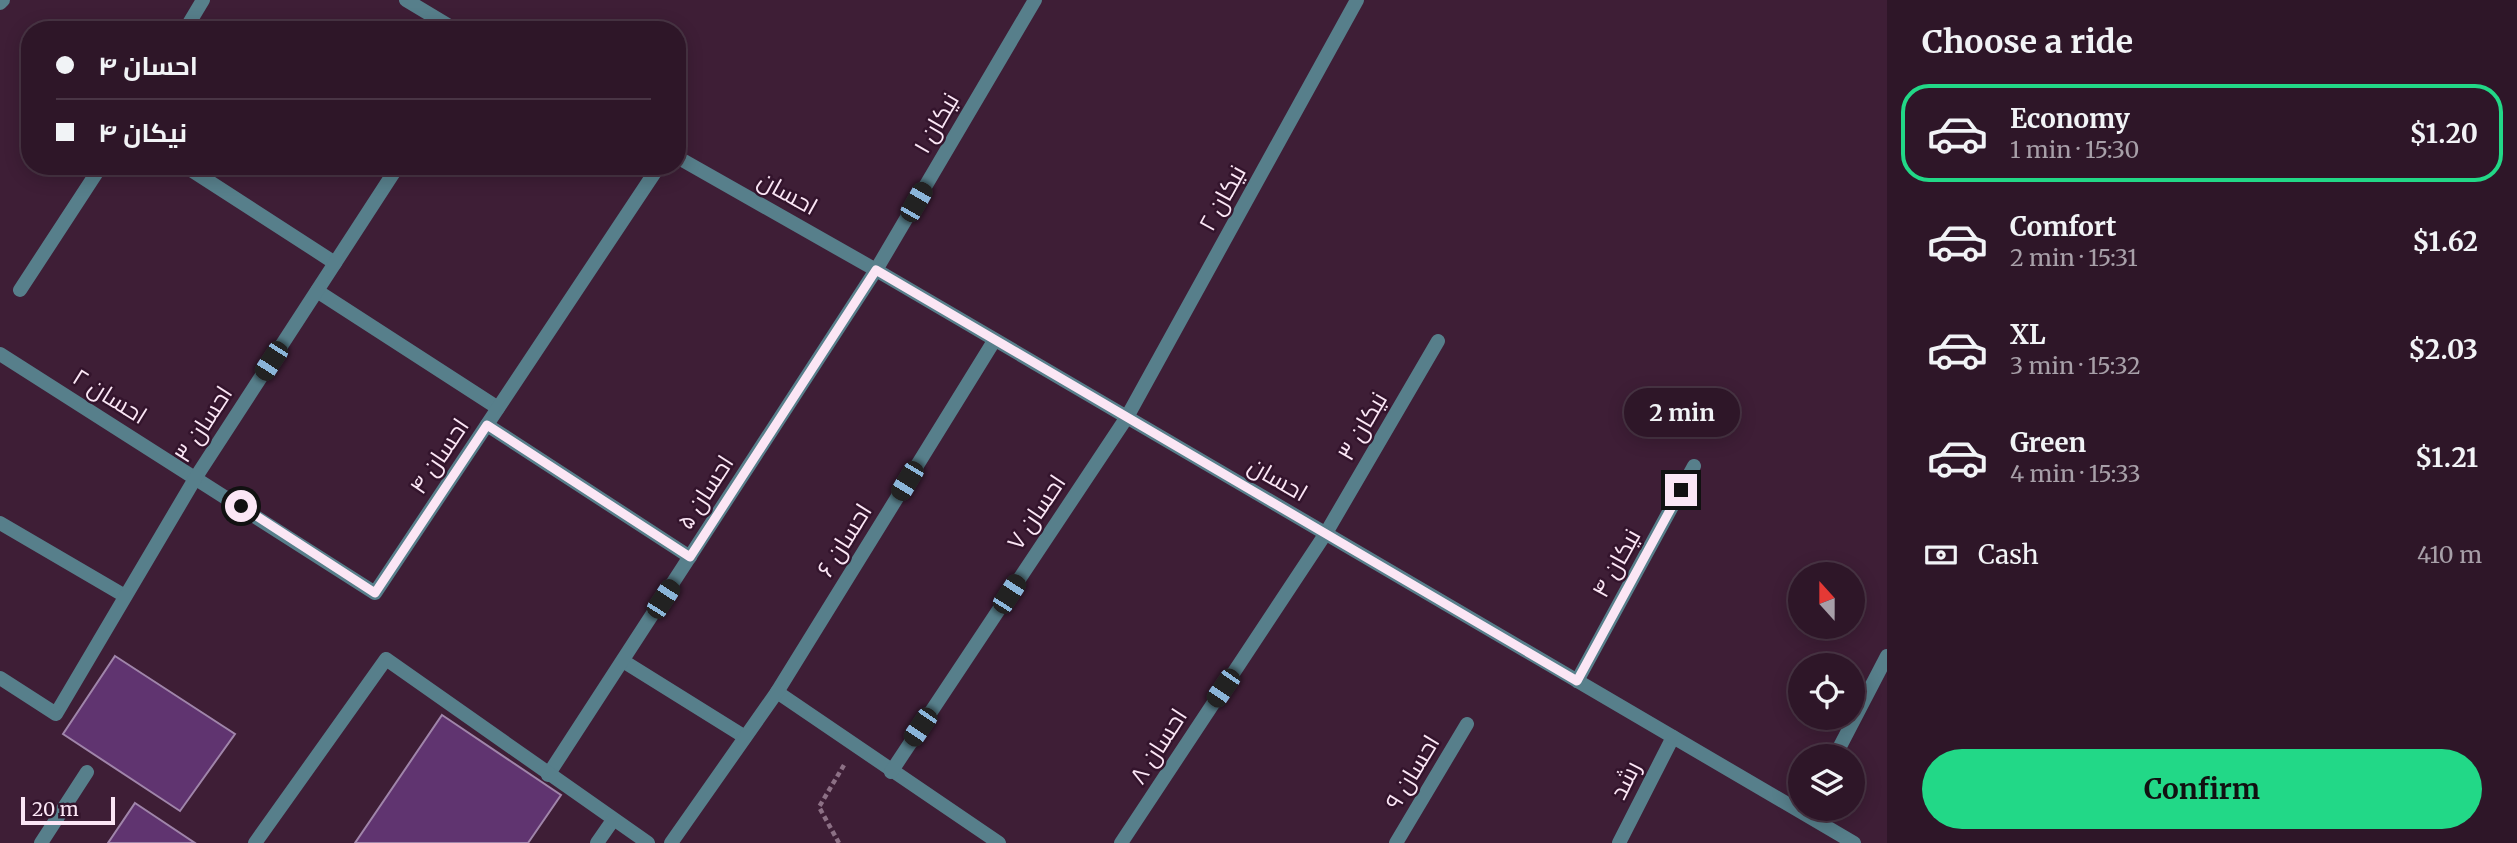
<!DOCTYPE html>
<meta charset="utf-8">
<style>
body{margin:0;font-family:Merriweather,Cairo,serif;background:#3a2334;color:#f1f3f6;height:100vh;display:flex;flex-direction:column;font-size:26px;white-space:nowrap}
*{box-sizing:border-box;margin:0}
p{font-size:23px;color:#a79fa8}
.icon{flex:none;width:38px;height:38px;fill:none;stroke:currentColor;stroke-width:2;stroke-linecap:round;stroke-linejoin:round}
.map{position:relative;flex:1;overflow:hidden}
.side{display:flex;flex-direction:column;background:#2e1628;width:630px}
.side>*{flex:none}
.guide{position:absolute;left:21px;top:21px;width:665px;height:154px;border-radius:28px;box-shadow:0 4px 18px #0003,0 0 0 2px #493545;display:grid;align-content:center;height:154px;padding:0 35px;background:#2e1628}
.needle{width:46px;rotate:339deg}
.buttons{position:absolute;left:1788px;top:562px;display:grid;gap:14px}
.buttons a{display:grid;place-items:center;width:77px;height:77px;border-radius:50%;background:#2e1628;box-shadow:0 4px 18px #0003,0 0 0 2px #493545;font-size:35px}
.scale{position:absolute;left:21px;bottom:18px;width:94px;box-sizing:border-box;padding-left:7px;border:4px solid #fbe6f5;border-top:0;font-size:19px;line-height:24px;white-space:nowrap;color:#fbe6f5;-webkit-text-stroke:5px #33142c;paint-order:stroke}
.end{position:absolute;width:32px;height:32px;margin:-16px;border:9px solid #fbe6f5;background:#111;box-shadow:0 0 0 4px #111}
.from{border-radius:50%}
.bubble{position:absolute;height:49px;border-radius:24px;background:#2e1628;box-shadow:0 4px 18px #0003,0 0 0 2px #493545;font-size:23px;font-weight:700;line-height:49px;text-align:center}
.car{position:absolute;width:21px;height:42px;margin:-21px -10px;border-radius:9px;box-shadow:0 0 5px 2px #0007;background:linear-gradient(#222 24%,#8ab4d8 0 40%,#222 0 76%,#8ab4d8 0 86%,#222 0)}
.guide b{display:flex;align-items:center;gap:24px;height:66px;font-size:26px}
.guide b+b{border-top:2px solid #493545}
.guide i{width:18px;height:18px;background:#f1f3f6}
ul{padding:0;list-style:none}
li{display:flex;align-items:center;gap:21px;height:98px;margin:0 14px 10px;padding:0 21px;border:4px solid transparent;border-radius:28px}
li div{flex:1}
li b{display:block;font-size:26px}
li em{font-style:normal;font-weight:700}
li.active{border-color:#22d887}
li>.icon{width:63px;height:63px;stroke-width:1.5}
h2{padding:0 35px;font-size:32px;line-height:84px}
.pay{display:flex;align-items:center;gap:18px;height:77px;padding:0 35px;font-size:26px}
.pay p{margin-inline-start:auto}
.button{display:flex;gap:14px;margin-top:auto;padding:14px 35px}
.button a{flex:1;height:80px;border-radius:42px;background:#22d887;color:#111;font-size:28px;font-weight:700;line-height:80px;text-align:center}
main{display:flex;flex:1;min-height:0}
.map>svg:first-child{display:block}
</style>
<main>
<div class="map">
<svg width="1887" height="843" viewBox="0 0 1887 843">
<rect width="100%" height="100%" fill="#3e1e36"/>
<g fill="#603470" stroke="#a085aa" stroke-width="2">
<polygon points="115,656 235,734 180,811 63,734"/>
<polygon points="442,715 561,795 528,843 355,843"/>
<polygon points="135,803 195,843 108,843"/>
</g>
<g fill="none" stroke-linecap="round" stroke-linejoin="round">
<polyline stroke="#8c7085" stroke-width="4.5" stroke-dasharray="5 3.5" stroke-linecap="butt" points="839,843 819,807 844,765"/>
<g stroke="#577f8b" stroke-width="14">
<polyline points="317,291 498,408"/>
<polyline points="487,425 690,557"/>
</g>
<g stroke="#577f8b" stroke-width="14">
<polyline points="0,3 3,0"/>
<polyline points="185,30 203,0"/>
<polyline points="185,166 335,263"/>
<polyline points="20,290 101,166"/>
<polyline points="0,354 375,593 659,166"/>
<polyline points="0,523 125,596"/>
<polyline points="623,661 745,737"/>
<polyline points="0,678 56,714 196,477 398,166"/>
<polyline points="1577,681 1694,466"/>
<polyline points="777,692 999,843"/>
<polyline points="1835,756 1887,656"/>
<polyline points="891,772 1127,417 1357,0"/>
<polyline points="548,775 876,270 1035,0"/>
<polyline points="41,843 87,772"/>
<polyline points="255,843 386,659 648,843"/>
<polyline points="597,843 613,820"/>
<polyline points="671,843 777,692 994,341"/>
<polyline points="1121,843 1326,533 1438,341"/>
<polyline points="1396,843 1467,724"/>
<polyline points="1619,843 1673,737"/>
</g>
<g stroke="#577f8b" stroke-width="14">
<polyline points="406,0 456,30"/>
<polyline points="677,157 876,270 1854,843"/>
</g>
</g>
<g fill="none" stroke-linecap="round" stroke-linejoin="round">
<polyline stroke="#fbe6f5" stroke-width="9" points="241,506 375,593 487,425 690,557 876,270 1577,681 1681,490"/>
</g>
<g text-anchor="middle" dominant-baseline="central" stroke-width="5" stroke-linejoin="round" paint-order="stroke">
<g font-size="24" fill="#fbe6f5" stroke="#33142c">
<text transform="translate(936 123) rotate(-60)">نیکان ۱</text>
<text transform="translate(788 193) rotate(29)">احسان</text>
<text transform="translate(1222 198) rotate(-61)">نیکان ۲</text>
<text transform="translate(110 396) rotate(32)">احسان ۲</text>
<text transform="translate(203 424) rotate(-57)">احسان ۳</text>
<text transform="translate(1362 426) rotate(-60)">نیکان ۳</text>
<text transform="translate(439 456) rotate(-56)">احسان ۴</text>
<text transform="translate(1278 479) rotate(30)">احسان</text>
<text transform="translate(705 492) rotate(-57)">احسان ۵</text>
<text transform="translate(1036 512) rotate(-56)">احسان ۷</text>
<text transform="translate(844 540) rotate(-58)">احسان ۶</text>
<text transform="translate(1616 563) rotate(-61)">نیکان ۴</text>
<text transform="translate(1158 746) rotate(-57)">احسان ۸</text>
<text transform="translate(1412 772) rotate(-59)">احسان ۹</text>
<text transform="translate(1625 780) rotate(-63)">رشد</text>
</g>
</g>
</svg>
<div class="buttons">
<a><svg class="needle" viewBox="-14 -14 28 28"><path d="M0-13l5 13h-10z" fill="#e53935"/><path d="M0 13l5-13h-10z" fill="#a79fa8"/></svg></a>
<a><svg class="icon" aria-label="locate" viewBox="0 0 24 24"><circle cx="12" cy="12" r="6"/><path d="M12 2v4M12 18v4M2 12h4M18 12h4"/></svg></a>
<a><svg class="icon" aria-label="layers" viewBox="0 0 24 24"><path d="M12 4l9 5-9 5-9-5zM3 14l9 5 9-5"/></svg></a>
</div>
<div class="scale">20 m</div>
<i class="end from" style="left:241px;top:506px"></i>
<i class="end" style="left:1681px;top:490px"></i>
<div class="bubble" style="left:1624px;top:388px;width:116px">2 min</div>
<i class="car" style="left:916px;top:202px;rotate:30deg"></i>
<i class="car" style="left:271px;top:361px;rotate:213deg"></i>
<i class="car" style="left:907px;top:481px;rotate:211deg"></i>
<i class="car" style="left:1009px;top:594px;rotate:33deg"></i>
<i class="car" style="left:663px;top:599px;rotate:33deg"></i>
<i class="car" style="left:1223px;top:688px;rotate:214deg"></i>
<i class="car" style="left:920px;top:727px;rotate:214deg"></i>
<div class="guide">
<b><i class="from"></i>احسان ۴</b>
<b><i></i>نیکان ۴</b>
</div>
</div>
<section class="side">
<h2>Choose a ride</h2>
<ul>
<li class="active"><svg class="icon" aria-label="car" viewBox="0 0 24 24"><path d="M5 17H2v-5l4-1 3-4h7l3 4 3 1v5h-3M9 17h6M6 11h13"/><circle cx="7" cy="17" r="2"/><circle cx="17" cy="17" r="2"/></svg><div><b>Economy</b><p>1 min · 15:30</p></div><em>$1.20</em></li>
<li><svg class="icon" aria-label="car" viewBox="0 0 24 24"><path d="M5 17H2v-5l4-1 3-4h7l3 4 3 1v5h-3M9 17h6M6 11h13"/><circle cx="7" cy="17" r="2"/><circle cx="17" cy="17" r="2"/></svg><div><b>Comfort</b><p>2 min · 15:31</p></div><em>$1.62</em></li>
<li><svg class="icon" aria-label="car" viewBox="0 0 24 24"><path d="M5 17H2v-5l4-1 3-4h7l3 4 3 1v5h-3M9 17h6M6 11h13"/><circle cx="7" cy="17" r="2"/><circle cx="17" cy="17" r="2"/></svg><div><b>XL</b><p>3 min · 15:32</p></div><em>$2.03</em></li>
<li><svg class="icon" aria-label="car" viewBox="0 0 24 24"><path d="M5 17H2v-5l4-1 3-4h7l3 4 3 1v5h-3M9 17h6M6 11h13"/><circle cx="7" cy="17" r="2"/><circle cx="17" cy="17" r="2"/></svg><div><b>Green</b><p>4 min · 15:33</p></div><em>$1.21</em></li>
</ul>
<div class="pay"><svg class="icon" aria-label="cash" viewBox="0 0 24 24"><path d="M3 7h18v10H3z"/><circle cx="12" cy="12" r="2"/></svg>Cash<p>410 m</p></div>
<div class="button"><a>Confirm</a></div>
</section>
</main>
